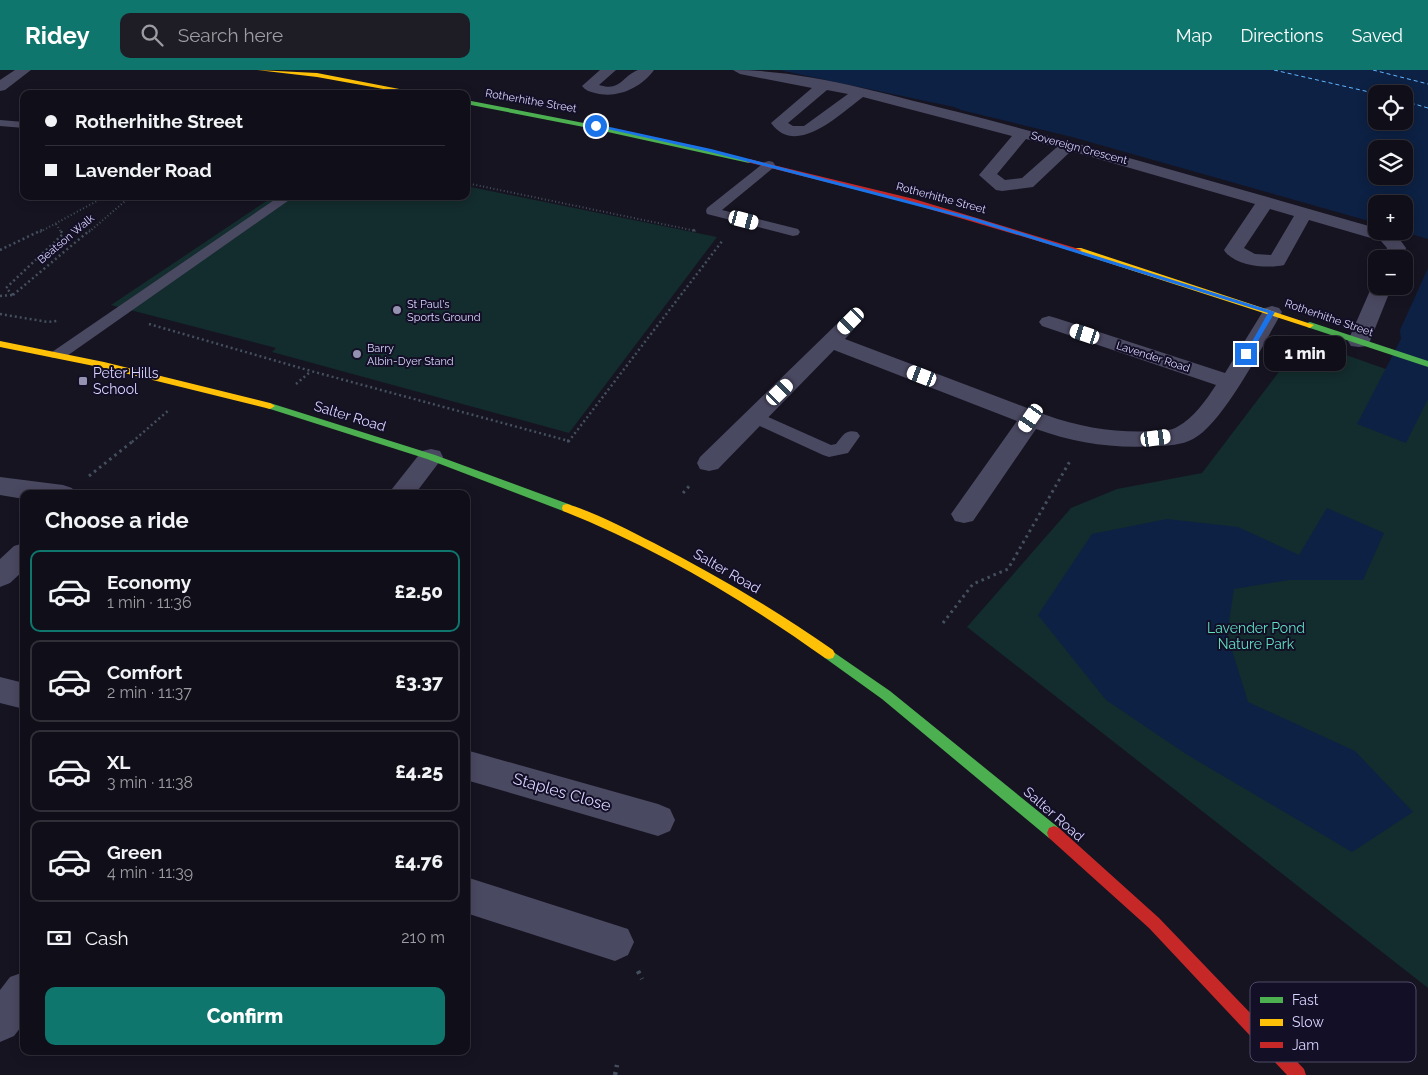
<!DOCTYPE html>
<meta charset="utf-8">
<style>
body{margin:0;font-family:Raleway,sans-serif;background:#1e1d26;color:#f1f3f6;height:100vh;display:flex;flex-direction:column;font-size:19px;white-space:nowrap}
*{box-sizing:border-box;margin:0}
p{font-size:16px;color:#9c9ca2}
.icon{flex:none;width:28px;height:28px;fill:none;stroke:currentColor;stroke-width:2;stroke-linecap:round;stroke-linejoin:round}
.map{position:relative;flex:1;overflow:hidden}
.side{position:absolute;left:20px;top:420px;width:450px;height:565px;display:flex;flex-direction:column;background:#100f19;border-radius:10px;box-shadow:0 2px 12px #0003,0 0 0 1px #302f38}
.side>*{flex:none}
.top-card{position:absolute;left:20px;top:20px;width:450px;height:110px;border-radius:10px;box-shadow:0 2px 12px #0003,0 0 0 1px #302f38;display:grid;align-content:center;height:110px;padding:0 25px;background:#100f19}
.buttons{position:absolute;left:1368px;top:15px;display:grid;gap:10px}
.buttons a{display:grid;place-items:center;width:45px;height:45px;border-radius:10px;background:#100f19;box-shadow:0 2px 12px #0003,0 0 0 1px #302f38;font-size:25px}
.end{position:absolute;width:22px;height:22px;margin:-11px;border:6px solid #1a73e8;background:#fff;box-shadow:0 0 0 2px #fff}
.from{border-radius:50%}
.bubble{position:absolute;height:35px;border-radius:10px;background:#100f19;box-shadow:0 2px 12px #0003,0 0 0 1px #302f38;font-size:16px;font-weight:800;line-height:35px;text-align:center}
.car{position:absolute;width:15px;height:30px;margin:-15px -8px;border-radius:6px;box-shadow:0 0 4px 1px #0007;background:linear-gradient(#fff 24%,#345 0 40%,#fff 0 76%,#345 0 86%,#fff 0)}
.top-card b{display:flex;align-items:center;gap:18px;height:48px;font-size:19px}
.top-card b+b{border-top:1px solid #302f38}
.top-card i{width:12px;height:12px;background:#f1f3f6}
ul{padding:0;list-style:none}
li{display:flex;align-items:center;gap:15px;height:82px;margin:0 10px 8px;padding:0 15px;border:2px solid #302f38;border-radius:10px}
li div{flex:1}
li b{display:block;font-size:19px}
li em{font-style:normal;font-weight:800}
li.selected{border-color:#0f766e}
li>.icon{width:45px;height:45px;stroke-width:1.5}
h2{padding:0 25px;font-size:22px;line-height:60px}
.pay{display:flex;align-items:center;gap:12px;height:55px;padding:0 25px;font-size:19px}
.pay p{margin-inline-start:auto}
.primary-button{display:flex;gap:10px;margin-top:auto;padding:10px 25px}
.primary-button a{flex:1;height:58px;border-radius:10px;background:#0f766e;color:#fff;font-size:20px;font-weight:800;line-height:58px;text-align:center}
header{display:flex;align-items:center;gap:30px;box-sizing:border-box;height:70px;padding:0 25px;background:#0f766e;color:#fff}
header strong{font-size:24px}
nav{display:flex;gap:28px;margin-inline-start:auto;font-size:18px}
.search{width:350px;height:45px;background:#1e1d26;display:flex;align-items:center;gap:12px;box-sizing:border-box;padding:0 18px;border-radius:10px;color:#9c9ca2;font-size:19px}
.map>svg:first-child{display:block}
</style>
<header>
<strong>Ridey</strong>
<div class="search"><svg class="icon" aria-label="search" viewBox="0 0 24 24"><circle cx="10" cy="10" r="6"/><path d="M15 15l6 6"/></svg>Search here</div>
<nav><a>Map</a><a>Directions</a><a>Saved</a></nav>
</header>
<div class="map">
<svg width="1428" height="1005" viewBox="0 0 1428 1005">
<rect width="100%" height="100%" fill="#161421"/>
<g fill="#132c2d">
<polygon points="466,116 717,167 569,363 272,282 276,278 111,235 274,126 466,126"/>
<polygon points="1301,269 1428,314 1428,918 967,557 1071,438 1117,419 1202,403 1291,286"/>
</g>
<g fill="#0d2144" fill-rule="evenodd">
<path d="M 779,0 L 1428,0 L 1428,169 L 1400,161 L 1404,161 L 1404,134 L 1376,134 L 1376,153 L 1072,67 L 961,40 L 954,37 ZM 1376,24 L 1404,24 L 1404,51 L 1376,51 ZM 1376,79 L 1404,79 L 1404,106 L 1376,106 Z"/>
<polygon points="1428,198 1428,329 1406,373 1357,354 1401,269 1400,260"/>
<polygon points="1327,438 1384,463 1363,510 1289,510 1234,519 1227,564 1248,632 1355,681 1413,742 1352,782 1186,684 1106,630 1038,545 1092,464 1167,449 1238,457 1299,485"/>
</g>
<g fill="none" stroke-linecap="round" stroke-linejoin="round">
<g stroke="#62b6ff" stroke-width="1" stroke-dasharray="4 3" stroke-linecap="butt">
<polyline points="1274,0 1378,24"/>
<polyline points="1373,0 1428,14"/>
<polyline points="1404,31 1428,38"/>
</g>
<g stroke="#44505f" stroke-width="2" stroke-dasharray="1 2.5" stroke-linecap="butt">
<polyline points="466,113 696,161"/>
<polyline points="56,154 61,162"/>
<polyline points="40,162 106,126"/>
<polyline points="89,162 131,126"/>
</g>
<g stroke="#44505f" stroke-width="2.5" stroke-dasharray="2 3" stroke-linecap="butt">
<polyline points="693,160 696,161"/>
<polyline points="0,180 42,160"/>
<polyline points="13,225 90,160"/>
<polyline points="13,225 6,218 63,164 60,160"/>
<polyline points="0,226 12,225"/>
<polyline points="0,244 48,252 57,251"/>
<polyline points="149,254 311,301 569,371 723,170"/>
<polyline points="296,314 310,302"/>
<polyline points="132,372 169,340"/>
</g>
<g stroke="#44505f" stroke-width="3" stroke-dasharray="2.5 4" stroke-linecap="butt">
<polyline points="567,371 569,371"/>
<polyline points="89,406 133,371"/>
<polyline points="683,423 691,414"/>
<polyline points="943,553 973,514 1008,499 1070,391"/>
</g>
<g stroke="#44505f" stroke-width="4.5" stroke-dasharray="3 5" stroke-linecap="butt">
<polyline points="638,901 642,909"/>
<polyline points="615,1005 617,995"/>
</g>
<g fill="#4a4962" fill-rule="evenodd">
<polygon points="0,50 24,52 24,58 0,56"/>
<polygon points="769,91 773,92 775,95 773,98 722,140 798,159 800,162 798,165 793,166 707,144 706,141 707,138 765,92"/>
<polygon points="280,126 295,126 64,288 52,288 50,285 52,282"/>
<path d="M 755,341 L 831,375 L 836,374 C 843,365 846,359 857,362 L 860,366 L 848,383 L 829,387 L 823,385 L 749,351 L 747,347 L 749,343 Z"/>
</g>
<g fill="#4a4962" fill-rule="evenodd">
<polygon points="15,0 31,0 5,20 0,21 0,10"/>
<path d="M 600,0 L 616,0 L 599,15 C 621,22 622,6 638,0 C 642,0 650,0 654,0 C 641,18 617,29 595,23 C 590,22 585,20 582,16 Z"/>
<path d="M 733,0 C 809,0 888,25 962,43 C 1101,79 1239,119 1376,158 L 1376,161 L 1395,163 L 1406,178 L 1403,189 L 1384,189 L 1387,178 L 1381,171 L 1309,150 L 1284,195 C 1267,199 1234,196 1224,180 L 1255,134 L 1071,81 L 1033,117 L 1002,121 L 996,120 L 979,105 L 1012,66 L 863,27 C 840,44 796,88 771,53 L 812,18 L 740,4 ZM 827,20 L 848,24 L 804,56 L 793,56 L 788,53 ZM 1026,69 L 1057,77 L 1022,108 L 1005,110 L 997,104 ZM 1270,139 L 1294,146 L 1271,185 L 1255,184 L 1244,178 Z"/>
<polygon points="1376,211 1376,216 1392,216 1370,271 1367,276 1359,277 1351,276 1348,271 1372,216"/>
<path d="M 1272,236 L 1279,238 L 1282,242 C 1264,273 1223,354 1193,369 C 1182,375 1167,376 1156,376 C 1114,379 1075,373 1036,359 L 973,451 L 964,453 L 955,451 L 951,444 L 1017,351 L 834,280 L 718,399 L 709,401 L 700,399 L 697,393 L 700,387 L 844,247 L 851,245 L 858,247 L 861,251 L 845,269 L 1046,345 C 1082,358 1117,363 1155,361 C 1162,360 1171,361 1177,357 C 1194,348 1206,330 1216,315 L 1042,256 L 1039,252 L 1042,248 L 1049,246 L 1056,248 L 1225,303 L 1265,238 Z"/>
<polygon points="431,379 440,381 443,387 415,424 388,424 422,381"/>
<polygon points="0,407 63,415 72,418 76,424 24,424 24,429 0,425"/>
<polygon points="24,473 24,500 10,513 0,517 0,489 14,476"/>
<polygon points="0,607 24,613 24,639 0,633"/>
<polygon points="466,680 658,734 670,739 675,750 670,761 658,766 466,710"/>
<polygon points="466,807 628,859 634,872 628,885 615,891 466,843"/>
<polygon points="24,902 24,953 14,966 0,972 0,920 10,907"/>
</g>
<g fill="#4caf50" fill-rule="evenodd">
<polygon points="466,30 594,55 752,91 749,93 594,59 466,34"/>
<polygon points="1310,252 1428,291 1428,297 1307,257 1307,253"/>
<polygon points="270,333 435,385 571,435 572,438 567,442 563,441 427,389 267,338 265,336"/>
<polygon points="829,579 890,621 1059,758 1061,763 1059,768 1054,770 1049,768 882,629 825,588 823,584 825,580"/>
</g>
<g fill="#ffc107" fill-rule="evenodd">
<polygon points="257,0 317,3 425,24 411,24 317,7"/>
<polygon points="1075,178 1081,178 1314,255 1310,258 1307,257 1075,182"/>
<polygon points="0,271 104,292 270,333 275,336 270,339 104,298 0,277"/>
<path d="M 567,434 C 597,443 626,459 654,473 C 716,505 776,540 833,580 L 835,584 L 833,588 L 829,589 L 825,588 C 744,530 656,478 563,441 L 562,438 L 563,435 Z"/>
</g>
<g fill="#c62828" fill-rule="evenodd">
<polygon points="749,89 914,129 1082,180 1075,182 909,133 747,92 747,90"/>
<polygon points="1054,756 1059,758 1159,848 1304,999 1306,1005 1287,1005 1149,858 1049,768 1047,763 1049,758"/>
</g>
</g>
<polygon fill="#1a73e8" points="596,54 711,79 975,148 1275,242 1249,286 1244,286 1268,243 971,150 710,82 594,56"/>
<g fill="#9591b1" stroke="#130f26" stroke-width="2">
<circle cx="397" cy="240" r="5"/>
<circle cx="357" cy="284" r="5"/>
<rect x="78" y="306" width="10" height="10" rx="2.5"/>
</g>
<g text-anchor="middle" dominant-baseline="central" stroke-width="4" stroke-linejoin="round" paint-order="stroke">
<g font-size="11" fill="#d9d4ff" stroke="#130f26">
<text transform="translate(531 31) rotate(10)">Rotherhithe Street</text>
<text transform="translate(1079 78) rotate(15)">Sovereign Crescent</text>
<text transform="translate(941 128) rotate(15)">Rotherhithe Street</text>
<text transform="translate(66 169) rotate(-40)">Beatson Walk</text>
<text transform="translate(1329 248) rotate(19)">Rotherhithe Street</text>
<text transform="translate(1153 287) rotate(18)">Lavender Road</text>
</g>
<g font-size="11" fill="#d9d4ff" stroke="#130f26" text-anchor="start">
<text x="407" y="234">St Paul's<tspan x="407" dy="13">Sports Ground</tspan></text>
<text x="367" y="278">Barry<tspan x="367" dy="13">Albin-Dyer Stand</tspan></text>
</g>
<g font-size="14" fill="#d9d4ff" stroke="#130f26" text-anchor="start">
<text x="93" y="303">Peter Hills<tspan x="93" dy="16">School</tspan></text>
</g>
<g font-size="14" fill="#d9d4ff" stroke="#130f26">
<text transform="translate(350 346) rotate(17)">Salter Road</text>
<text transform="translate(727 501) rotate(30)">Salter Road</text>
<text transform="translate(1054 744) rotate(41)">Salter Road</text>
</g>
<g font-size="14" fill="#5fe0c0" stroke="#130f26">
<text x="1256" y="558">Lavender Pond<tspan x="1256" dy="16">Nature Park</tspan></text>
</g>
<g font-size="16" fill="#d9d4ff" stroke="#130f26">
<text transform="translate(562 722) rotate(16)">Staples Close</text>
</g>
</g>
<rect x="1250" y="912" width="166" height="80" rx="8" fill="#130f26" stroke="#4e4a67" stroke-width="1"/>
<rect x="1260" y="927" width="23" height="6" fill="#4caf50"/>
<rect x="1260" y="949" width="23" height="7" fill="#ffc107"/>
<rect x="1260" y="972" width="23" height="6" fill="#c62828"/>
<g font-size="14" fill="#d9d4ff">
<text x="1292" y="935">Fast</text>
<text x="1292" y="957">Slow</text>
<text x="1292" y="980">Jam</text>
</g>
</svg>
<div class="buttons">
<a><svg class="icon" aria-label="locate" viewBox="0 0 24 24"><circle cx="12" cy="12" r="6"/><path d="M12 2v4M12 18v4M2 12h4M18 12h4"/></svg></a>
<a><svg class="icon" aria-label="layers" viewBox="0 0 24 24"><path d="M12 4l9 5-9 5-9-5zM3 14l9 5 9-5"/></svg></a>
<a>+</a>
<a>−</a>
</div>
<i class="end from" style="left:596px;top:56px"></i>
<i class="end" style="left:1246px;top:284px"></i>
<div class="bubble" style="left:1264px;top:266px;width:82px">1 min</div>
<i class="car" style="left:744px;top:150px;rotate:105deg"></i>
<i class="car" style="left:851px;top:251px;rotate:225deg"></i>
<i class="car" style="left:1085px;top:264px;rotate:288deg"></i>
<i class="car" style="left:922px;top:306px;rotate:291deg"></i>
<i class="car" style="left:780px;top:322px;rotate:46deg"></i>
<i class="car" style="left:1031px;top:348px;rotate:215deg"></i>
<i class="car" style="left:1156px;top:368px;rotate:82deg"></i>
<div class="top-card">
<b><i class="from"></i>Rotherhithe Street</b>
<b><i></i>Lavender Road</b>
</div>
<section class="side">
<h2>Choose a ride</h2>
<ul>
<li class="selected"><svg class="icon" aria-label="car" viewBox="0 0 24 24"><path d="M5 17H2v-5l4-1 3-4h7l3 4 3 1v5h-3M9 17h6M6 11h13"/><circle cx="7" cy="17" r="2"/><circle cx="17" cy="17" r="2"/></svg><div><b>Economy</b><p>1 min · 11:36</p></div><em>£2.50</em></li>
<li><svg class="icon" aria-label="car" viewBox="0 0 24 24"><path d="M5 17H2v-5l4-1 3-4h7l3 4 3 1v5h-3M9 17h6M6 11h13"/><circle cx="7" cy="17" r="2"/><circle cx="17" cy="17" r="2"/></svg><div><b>Comfort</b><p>2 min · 11:37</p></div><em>£3.37</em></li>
<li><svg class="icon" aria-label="car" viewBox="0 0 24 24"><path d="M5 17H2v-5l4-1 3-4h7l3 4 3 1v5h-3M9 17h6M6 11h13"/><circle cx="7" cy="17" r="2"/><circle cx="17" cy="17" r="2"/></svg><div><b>XL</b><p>3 min · 11:38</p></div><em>£4.25</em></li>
<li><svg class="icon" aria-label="car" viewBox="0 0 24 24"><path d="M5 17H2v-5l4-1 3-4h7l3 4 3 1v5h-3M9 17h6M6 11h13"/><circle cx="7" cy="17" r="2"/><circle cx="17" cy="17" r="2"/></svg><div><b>Green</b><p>4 min · 11:39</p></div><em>£4.76</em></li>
</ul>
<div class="pay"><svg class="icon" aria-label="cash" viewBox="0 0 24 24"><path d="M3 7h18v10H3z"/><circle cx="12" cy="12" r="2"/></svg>Cash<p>210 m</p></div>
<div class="primary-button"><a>Confirm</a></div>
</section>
</div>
